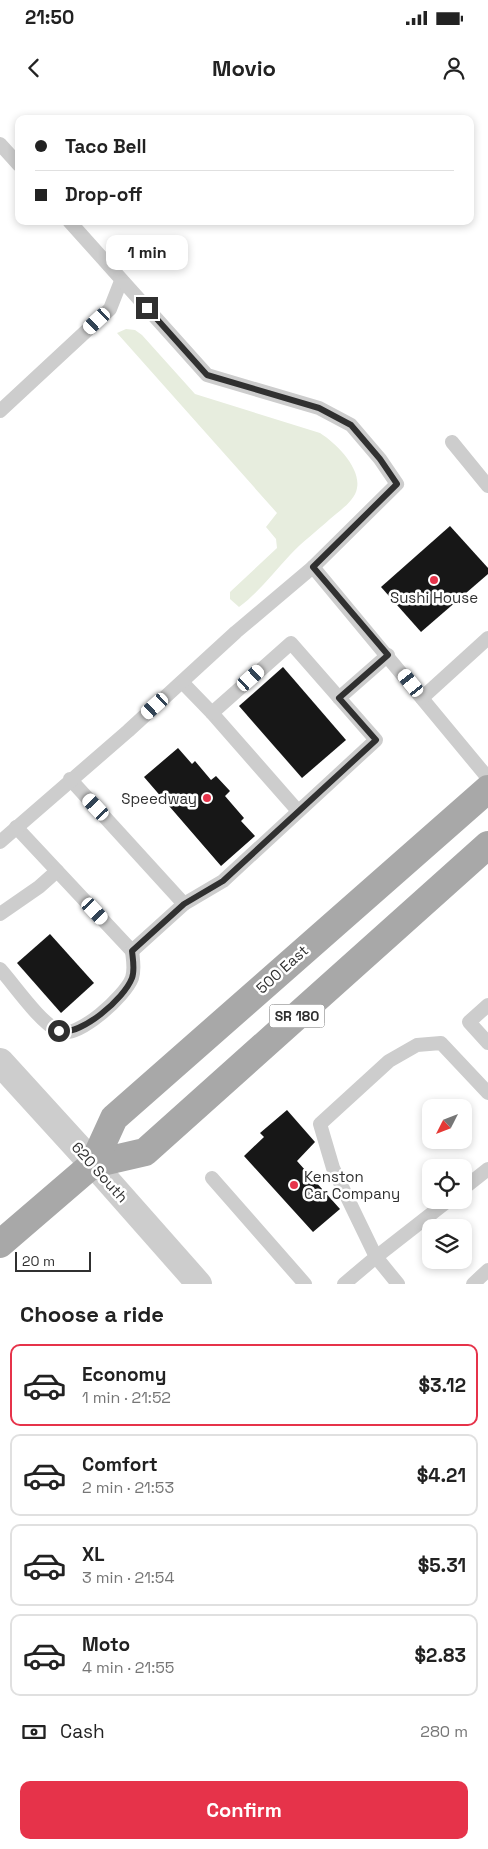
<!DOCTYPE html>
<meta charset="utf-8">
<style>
body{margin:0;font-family:"Space Grotesk",sans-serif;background:#f2f2f2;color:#222;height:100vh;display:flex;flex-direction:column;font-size:19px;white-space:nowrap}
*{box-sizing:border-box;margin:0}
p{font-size:16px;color:#767676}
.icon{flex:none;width:28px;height:28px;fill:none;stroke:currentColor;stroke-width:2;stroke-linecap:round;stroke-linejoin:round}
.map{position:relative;height:1184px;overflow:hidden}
.drawer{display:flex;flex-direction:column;background:#fff;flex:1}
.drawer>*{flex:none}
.banner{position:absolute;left:15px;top:15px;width:459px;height:110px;border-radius:10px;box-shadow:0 2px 8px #0003;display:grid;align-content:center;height:110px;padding:0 20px;background:#fff}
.needle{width:32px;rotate:228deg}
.controls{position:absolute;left:422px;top:999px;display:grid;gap:10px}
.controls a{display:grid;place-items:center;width:50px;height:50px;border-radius:10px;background:#fff;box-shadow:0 2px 8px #0003;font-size:25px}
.scale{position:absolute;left:15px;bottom:12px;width:76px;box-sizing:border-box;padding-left:5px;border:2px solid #303030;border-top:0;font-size:14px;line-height:18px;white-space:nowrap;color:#303030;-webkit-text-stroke:4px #fff;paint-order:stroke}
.end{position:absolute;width:22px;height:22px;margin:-11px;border:6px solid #303030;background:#fff;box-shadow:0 0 0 2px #fff}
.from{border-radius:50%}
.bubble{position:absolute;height:35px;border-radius:10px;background:#fff;box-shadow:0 2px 8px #0003;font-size:16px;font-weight:800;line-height:35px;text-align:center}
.car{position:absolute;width:15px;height:30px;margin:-15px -8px;border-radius:6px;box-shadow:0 0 4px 1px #0007;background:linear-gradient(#fff 24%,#345 0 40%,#fff 0 76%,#345 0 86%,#fff 0)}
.banner b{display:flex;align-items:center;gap:18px;height:48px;font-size:19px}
.banner b+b{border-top:1px solid #e0e0e0}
.banner i{width:12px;height:12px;background:#222}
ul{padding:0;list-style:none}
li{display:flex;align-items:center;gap:15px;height:82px;margin:0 10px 8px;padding:0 10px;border:2px solid #e0e0e0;border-radius:10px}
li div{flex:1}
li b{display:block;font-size:19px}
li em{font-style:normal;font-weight:800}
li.selected{border-color:#e6334a}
li>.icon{width:45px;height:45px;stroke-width:1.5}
h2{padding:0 20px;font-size:22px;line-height:60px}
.pay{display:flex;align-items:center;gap:12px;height:55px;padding:0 20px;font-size:19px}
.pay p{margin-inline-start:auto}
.action{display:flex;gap:10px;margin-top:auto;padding:10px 20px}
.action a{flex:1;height:58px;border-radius:10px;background:#e6334a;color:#fff;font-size:20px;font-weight:800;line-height:58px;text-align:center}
.status{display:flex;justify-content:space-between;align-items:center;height:35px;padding:0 25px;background:#fff;direction:ltr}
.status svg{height:14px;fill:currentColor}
header{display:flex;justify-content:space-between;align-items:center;height:65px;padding:0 20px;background:#fff;font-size:22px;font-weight:800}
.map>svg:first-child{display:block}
</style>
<div class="status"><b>21:50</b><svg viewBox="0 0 49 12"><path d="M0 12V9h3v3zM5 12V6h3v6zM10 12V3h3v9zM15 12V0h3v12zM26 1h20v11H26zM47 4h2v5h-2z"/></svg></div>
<header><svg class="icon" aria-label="back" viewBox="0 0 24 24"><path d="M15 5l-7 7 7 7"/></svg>Movio<svg class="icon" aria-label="person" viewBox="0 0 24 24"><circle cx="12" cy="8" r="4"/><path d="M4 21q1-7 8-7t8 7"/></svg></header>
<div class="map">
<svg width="488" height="1184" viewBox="0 0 488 1184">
<rect width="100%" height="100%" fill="#fff"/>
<path fill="#e7edde" d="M 126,229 L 135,230 L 142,235 L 195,294 L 320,333 C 336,343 361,368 357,388 C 355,401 339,411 330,419 C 317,431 302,442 290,455 C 273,473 259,492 239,507 L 230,499 L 230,492 L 277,448 L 276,439 L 266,427 L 277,413 L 117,233 Z"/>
<g fill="#171717">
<polygon points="450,426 488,468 488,474 421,532 381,487"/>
<polygon points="283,567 346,640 302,678 239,606"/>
<polygon points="178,648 192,664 195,661 211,680 216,676 230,691 225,696 244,718 241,721 255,736 221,766 144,677"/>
<polygon points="50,834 94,883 61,913 17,863"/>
<polygon points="287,1010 315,1042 297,1061 340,1109 313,1132 244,1056 264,1037 260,1033"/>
</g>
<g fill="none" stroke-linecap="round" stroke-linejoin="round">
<g stroke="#cdcdcd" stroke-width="14">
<polyline points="0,44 19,65"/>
<polyline points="0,311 110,209 121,181"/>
<polyline points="452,342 488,386"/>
<polyline points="313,467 488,678"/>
<polyline points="339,598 388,555"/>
<polyline points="422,598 488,538"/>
<polyline points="212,613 298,711"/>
<polyline points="70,679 184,804"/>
<polyline points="16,727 132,851 184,804 223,781 376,640 291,543 212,613 182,582"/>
<polyline points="0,742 128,631 236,532 313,467 397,384 380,359 351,325 319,308 207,275 69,121"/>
<polyline points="0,814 39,787 57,771"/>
<path d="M 0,869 C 16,887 38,920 58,931 C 77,941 126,895 132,878 C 135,869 133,860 132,851"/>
<polyline points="488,905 469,922 488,943"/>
<polyline points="212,1078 305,1184"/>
<polyline points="464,1088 488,1069"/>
<polyline points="344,1184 376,1157 333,1068 320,1024 389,961 417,945 441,943 488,993"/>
<polyline points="398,1184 376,1157 449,1100"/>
<polyline points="473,1184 488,1170"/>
</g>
<polyline stroke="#cdcdcd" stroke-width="26" points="93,1064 199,1184"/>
<polyline stroke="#cdcdcd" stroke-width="28" points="0,962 93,1064"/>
<g stroke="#a8a8a8" stroke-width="28">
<polyline points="93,1064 145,1052 488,745"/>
<polyline points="0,1144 93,1064 114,1018 488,689"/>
</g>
</g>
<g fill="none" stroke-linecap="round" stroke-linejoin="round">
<path stroke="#303030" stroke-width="6" d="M 59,931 C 81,936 124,899 132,878 C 135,870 133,860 132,851 L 184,804 L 223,781 L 376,640 L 339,598 L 388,555 L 313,467 L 397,384 L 380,359 L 351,325 L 319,308 L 207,275 L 147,208"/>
</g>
<g fill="#e6334a" stroke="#fff" stroke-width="2">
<circle cx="434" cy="480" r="5"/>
<circle cx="207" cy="698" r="5"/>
<circle cx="294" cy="1085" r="5"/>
</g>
<g text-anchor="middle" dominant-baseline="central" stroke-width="5" stroke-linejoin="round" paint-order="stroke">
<rect fill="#fff" stroke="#6e6e6e" stroke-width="1" x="269.5" y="904.5" width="55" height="23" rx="4"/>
<g font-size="14" font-weight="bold" fill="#303030">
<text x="297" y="916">SR 180</text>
</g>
<g font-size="15" fill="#303030" stroke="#fff">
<text x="434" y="497">Sushi House</text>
<text x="197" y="698" text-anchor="end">Speedway</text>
<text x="304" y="1076" text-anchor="start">Kenston<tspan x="304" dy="17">Car Company</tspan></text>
</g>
<g font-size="15" fill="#303030" stroke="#fff">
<text transform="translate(282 869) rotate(-42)">500 East</text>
<text transform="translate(100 1072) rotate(48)">620 South</text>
</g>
</g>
</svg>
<div class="controls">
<a><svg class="needle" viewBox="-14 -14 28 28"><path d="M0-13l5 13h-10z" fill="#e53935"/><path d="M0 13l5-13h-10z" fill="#767676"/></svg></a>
<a><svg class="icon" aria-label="locate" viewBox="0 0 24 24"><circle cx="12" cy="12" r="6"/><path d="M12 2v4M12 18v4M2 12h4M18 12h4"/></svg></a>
<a><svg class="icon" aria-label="layers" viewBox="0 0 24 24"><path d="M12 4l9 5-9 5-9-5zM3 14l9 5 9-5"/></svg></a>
</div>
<div class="scale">20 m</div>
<i class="end from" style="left:59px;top:931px"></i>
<i class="end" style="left:147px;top:208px"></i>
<div class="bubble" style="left:106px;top:135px;width:82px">1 min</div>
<i class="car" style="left:97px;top:221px;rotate:227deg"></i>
<i class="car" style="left:251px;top:578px;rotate:48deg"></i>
<i class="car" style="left:411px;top:583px;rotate:321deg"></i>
<i class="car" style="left:155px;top:606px;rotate:228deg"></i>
<i class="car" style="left:96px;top:707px;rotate:317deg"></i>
<i class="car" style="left:95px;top:811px;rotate:137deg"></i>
<div class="banner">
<b><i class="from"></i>Taco Bell</b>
<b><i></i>Drop-off</b>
</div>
</div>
<section class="drawer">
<h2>Choose a ride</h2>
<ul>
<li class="selected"><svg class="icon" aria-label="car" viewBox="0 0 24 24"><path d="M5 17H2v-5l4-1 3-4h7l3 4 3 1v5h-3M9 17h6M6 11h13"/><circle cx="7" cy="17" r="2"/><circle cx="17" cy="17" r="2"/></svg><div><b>Economy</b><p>1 min · 21:52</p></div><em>$3.12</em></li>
<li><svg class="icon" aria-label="car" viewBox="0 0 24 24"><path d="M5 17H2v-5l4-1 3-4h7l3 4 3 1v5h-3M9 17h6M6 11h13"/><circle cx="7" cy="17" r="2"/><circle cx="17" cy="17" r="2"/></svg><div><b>Comfort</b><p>2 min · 21:53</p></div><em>$4.21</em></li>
<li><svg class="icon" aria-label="car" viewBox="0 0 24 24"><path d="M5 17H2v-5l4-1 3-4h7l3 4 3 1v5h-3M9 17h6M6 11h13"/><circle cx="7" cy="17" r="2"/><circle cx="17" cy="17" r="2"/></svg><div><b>XL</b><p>3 min · 21:54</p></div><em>$5.31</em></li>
<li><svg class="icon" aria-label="car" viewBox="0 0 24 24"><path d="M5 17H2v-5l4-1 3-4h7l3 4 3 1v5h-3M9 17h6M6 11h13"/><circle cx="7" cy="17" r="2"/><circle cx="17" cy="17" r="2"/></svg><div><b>Moto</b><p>4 min · 21:55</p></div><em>$2.83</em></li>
</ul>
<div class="pay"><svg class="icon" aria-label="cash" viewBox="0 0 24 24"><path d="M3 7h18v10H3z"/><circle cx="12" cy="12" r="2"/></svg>Cash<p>280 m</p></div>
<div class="action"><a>Confirm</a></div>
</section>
